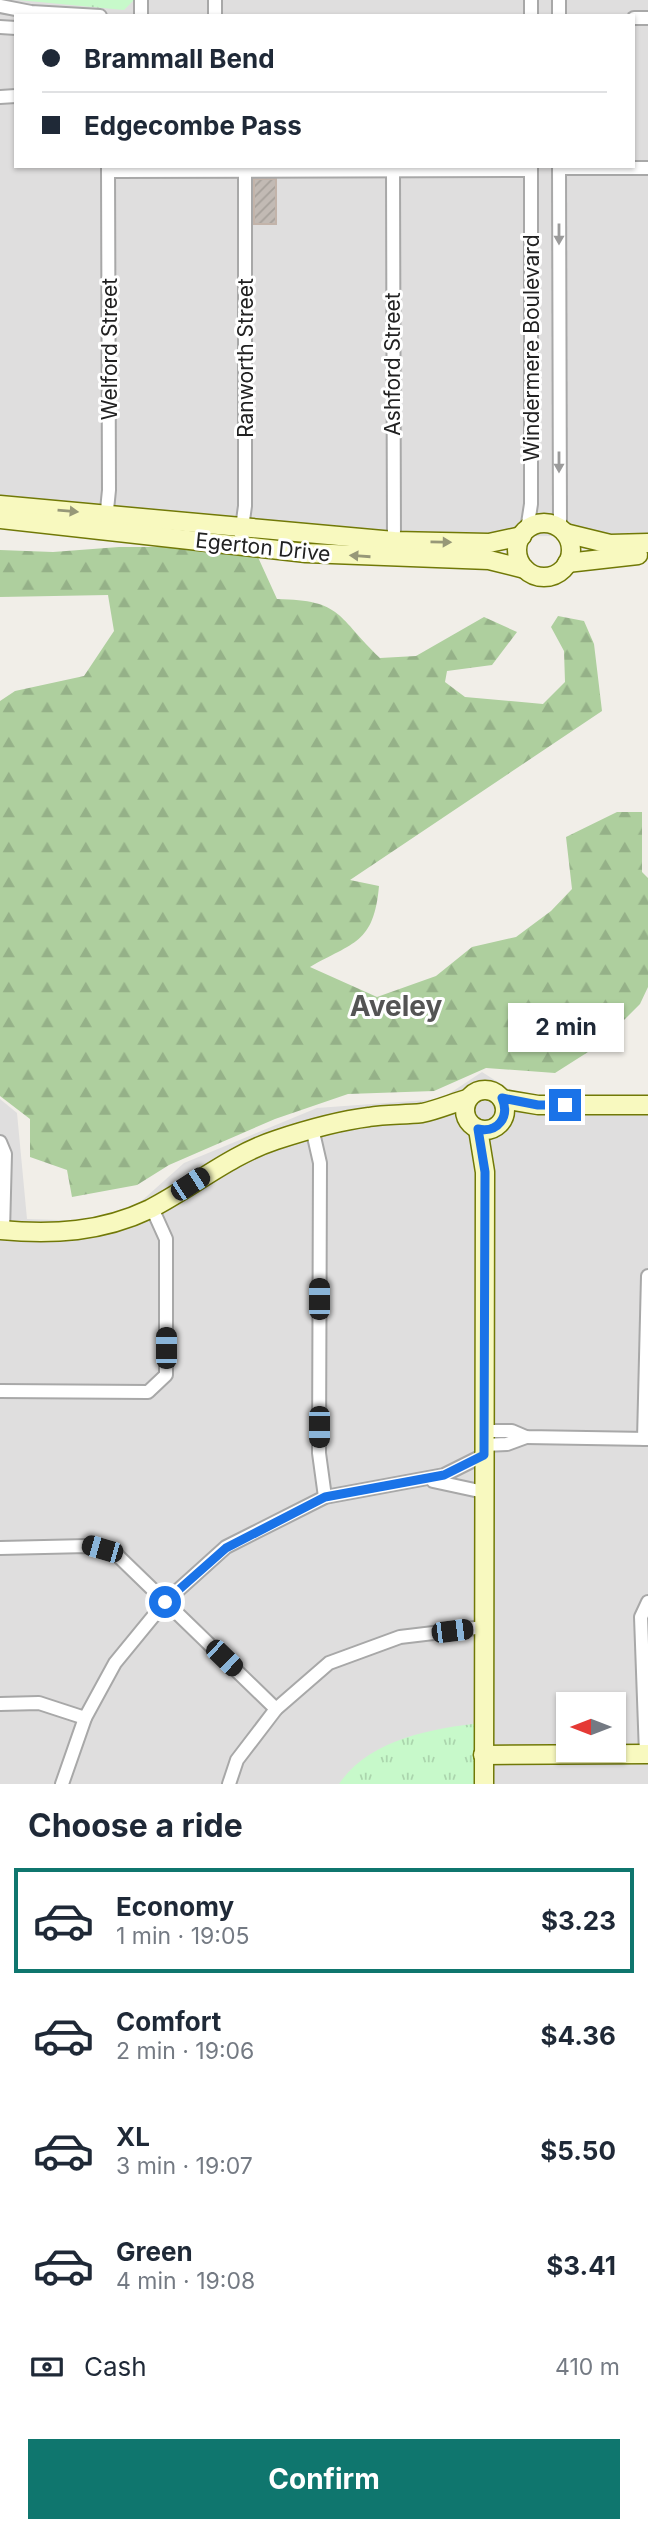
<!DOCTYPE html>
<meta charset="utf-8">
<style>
body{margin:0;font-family:Inter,sans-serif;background:#f2f2f3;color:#1f2937;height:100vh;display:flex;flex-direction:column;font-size:26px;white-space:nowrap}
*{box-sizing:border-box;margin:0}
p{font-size:23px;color:#747a83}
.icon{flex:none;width:38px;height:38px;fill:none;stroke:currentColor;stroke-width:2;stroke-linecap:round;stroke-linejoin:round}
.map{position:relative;height:1784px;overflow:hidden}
.side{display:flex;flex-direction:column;background:#fff;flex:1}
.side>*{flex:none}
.top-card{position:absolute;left:14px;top:14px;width:621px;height:154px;border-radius:0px;box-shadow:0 2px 5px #0004;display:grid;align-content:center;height:154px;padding:0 28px;background:#fff}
.needle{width:46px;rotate:270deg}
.tools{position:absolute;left:556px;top:1692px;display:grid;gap:14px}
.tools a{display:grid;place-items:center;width:70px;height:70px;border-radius:0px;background:#fff;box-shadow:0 2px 5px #0004;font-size:35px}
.end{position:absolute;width:32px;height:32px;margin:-16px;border:9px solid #1a73e8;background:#fff;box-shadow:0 0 0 4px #fff}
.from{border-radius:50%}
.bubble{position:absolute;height:49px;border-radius:0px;background:#fff;box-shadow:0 2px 5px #0004;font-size:23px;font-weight:700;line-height:49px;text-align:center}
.car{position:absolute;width:21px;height:42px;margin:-21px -10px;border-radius:9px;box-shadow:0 0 5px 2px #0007;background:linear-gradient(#222 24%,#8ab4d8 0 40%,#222 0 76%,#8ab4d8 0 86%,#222 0)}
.top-card b{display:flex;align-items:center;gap:24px;height:66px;font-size:26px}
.top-card b+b{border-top:2px solid #e0e1e3}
.top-card i{width:18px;height:18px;background:#1f2937}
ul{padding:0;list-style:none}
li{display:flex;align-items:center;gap:21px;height:105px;margin:0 14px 10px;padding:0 14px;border:4px solid transparent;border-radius:0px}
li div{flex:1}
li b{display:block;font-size:26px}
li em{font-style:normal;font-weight:700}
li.current{border-color:#0f766e}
li>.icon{width:63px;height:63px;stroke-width:1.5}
h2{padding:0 28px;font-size:32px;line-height:84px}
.pay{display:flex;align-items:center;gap:18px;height:77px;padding:0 28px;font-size:26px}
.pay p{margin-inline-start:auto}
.primary-button{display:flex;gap:14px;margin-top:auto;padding:14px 28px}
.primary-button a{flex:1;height:80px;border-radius:0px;background:#0f766e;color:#fff;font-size:28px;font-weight:700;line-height:80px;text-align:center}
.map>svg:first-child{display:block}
</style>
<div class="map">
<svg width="648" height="1784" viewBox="0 0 648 1784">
<defs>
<pattern id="forest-firs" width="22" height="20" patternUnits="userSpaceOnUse" patternTransform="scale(1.75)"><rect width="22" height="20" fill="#aecf9e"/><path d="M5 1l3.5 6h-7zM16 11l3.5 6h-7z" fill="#95b188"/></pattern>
<pattern id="park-tufts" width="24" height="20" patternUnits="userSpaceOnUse" patternTransform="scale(1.75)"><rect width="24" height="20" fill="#c7f9ca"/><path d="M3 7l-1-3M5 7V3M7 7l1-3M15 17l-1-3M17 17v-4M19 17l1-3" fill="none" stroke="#abd5ad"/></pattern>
<pattern id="building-hatch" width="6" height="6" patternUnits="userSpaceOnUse" patternTransform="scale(1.75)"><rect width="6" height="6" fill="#c2bab4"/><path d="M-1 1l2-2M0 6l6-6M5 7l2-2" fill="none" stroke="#a6a09a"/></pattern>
</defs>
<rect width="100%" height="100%" fill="#f1eee8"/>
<g fill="#dfdede" fill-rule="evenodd">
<path d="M 0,0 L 648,0 L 648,535 L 99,541 L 0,522 ZM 16,16 L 634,16 L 634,166 L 16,166 Z"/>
<path d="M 482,1072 L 520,1096 L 648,1097 L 648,1784 L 0,1784 L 0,1099 L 17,1113 L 27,1219 L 118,1222 L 184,1163 L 317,1108 L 441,1099 ZM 569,1704 L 614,1704 L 614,1750 L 569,1750 Z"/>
</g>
<path fill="url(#forest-firs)" d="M 119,547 L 212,547 L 257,555 L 277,599 C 343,600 337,617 380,658 L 416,656 L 484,617 L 517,632 L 492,665 L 447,671 L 445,682 L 465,697 L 543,704 L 565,682 L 564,651 L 551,627 L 558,616 L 584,621 L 594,644 L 602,711 L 350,880 L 379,886 C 374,944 353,942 310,967 L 377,997 L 436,976 L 472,947 L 516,937 L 551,911 L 572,889 L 566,837 L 617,812 L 642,812 L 642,872 L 648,878 L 648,987 L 640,1004 L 599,1045 L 555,1073 L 486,1068 L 434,1091 L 348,1094 L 275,1119 L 169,1165 L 137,1185 L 72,1197 L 67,1170 L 30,1157 L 30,1119 L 0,1096 L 0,701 L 15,691 L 84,676 L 114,631 L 108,595 L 0,597 L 0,550 L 53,552 Z"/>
<g fill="url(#park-tufts)">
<polygon points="18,0 134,0 124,10"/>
<path d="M 482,1723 L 482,1784 L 339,1784 C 368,1740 432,1728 482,1723 Z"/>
</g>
<rect fill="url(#building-hatch)" stroke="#c3b4aa" stroke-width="2" x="254" y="179" width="22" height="45"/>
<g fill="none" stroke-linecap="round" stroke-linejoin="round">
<defs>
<g id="street">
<polyline points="215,0 215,16"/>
<polyline points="531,0 531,16"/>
<polyline points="559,0 559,16"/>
<polyline points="0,6 31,12 100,16"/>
<polyline points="141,16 141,0"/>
<polyline points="634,18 648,18"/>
<polyline points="0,27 16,28"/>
<polyline points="0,97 16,96"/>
<polyline points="559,166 560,529"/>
<polyline points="559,168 648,168"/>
<polyline points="393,170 394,548"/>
<polyline points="108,171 531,170"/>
<polyline points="106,520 109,490 108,166"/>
<polyline points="527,530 531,504 531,166"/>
<polyline points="241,535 245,506 245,170"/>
<polyline points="312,1128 320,1163 319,1453 325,1497"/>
<polyline points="0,1142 5,1154 3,1231"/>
<polyline points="0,1391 148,1392 166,1375 166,1239 152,1208"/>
<polyline points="484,1431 512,1431 526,1437 648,1439"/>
<polyline points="644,1439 648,1276"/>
<polyline points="484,1445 507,1444 526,1437"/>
<polyline points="433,1481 484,1492"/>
<polyline points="0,1548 88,1546 115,1553 276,1709"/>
<polyline points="0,1704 39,1703 85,1718"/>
<polyline points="646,1754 641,1617 648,1602"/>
<polyline points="62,1784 85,1718 115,1663 165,1602 226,1547 325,1497 444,1475 484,1455"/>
<polyline points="229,1784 237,1760 276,1709 329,1663 400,1637 484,1627"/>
</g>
<g id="secondary">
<polyline points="0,505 394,541 489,543 522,536"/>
<polyline points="0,519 306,553 489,560 525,569"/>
<circle cx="544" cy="550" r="27"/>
<polyline points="565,533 610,544 648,543"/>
<polyline points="567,563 638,555"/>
<circle cx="485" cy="1110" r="20"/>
<polyline points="502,1099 538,1105 648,1105"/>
<polyline points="478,1129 485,1172 484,1784"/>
<path d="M 0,1230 C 53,1235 102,1232 150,1209 C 193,1187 230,1155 276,1140 C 306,1130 337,1121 369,1117 C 386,1114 404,1115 422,1113 C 437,1110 453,1103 467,1099"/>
<polyline points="483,1755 648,1754"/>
</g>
</defs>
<use href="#street" stroke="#a8a8a8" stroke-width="16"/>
<use href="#secondary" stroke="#717907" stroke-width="21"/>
<use href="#street" stroke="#fff" stroke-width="12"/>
<use href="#secondary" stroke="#f8f9bf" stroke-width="18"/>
</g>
<defs><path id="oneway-solid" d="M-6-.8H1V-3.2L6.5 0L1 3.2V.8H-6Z" transform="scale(1.75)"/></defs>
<g fill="#9b9b9b">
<use href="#oneway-solid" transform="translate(559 234) rotate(90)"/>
<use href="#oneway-solid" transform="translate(559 462) rotate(90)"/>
</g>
<g fill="#979878">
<use href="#oneway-solid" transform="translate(68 511) rotate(5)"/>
<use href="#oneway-solid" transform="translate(441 542) rotate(1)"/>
<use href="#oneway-solid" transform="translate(360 556) rotate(-176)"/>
</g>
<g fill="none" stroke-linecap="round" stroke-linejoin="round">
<path stroke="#1a73e8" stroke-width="9" d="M 165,1602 L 226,1548 L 325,1497 L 444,1475 L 484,1455 L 485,1172 L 478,1129 C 498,1133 510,1117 502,1098 L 538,1105 L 565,1105"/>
</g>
<g text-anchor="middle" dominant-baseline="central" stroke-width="6" stroke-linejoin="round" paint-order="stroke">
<g font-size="21" fill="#212121" stroke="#fff">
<text transform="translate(531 348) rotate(-90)">Windermere Boulevard</text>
<text transform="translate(109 349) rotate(-90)">Welford Street</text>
<text transform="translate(245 358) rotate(-90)">Ranworth Street</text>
<text transform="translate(392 364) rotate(-90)">Ashford Street</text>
<text transform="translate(263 547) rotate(6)">Egerton Drive</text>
</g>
<g font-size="28" font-weight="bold" fill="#545454" stroke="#fff">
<text x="396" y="1006">Aveley</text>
</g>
</g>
</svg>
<div class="tools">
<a><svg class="needle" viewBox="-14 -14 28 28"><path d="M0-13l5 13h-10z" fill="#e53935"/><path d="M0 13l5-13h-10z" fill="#747a83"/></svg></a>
</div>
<i class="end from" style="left:165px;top:1602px"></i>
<i class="end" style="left:565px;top:1105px"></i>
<div class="bubble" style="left:508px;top:1003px;width:116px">2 min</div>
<i class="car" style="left:190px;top:1184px;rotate:57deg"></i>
<i class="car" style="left:319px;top:1299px;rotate:0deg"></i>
<i class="car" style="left:166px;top:1348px;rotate:0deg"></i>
<i class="car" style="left:319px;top:1427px;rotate:180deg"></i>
<i class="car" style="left:102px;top:1549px;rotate:286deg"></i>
<i class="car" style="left:452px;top:1631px;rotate:83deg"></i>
<i class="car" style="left:224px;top:1658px;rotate:134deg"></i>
<div class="top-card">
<b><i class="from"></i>Brammall Bend</b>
<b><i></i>Edgecombe Pass</b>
</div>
</div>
<section class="side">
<h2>Choose a ride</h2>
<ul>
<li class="current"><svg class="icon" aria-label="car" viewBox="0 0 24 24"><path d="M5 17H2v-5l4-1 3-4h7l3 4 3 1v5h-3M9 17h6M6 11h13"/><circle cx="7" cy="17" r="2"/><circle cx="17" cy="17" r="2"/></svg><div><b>Economy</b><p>1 min · 19:05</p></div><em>$3.23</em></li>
<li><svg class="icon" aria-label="car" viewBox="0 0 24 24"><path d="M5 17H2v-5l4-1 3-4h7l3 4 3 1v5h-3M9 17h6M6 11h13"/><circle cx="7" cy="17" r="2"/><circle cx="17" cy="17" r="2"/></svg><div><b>Comfort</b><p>2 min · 19:06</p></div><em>$4.36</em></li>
<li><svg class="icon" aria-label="car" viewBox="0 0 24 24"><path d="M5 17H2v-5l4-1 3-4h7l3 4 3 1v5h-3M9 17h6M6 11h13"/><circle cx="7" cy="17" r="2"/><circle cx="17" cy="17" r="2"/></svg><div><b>XL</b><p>3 min · 19:07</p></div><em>$5.50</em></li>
<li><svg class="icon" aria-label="car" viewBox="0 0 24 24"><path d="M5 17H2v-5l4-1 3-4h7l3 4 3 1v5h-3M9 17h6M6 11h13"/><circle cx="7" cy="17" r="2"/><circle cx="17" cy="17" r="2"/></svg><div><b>Green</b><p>4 min · 19:08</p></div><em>$3.41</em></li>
</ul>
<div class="pay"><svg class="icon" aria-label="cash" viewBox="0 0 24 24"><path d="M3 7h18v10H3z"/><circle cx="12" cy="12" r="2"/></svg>Cash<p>410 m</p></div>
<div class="primary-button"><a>Confirm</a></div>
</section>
